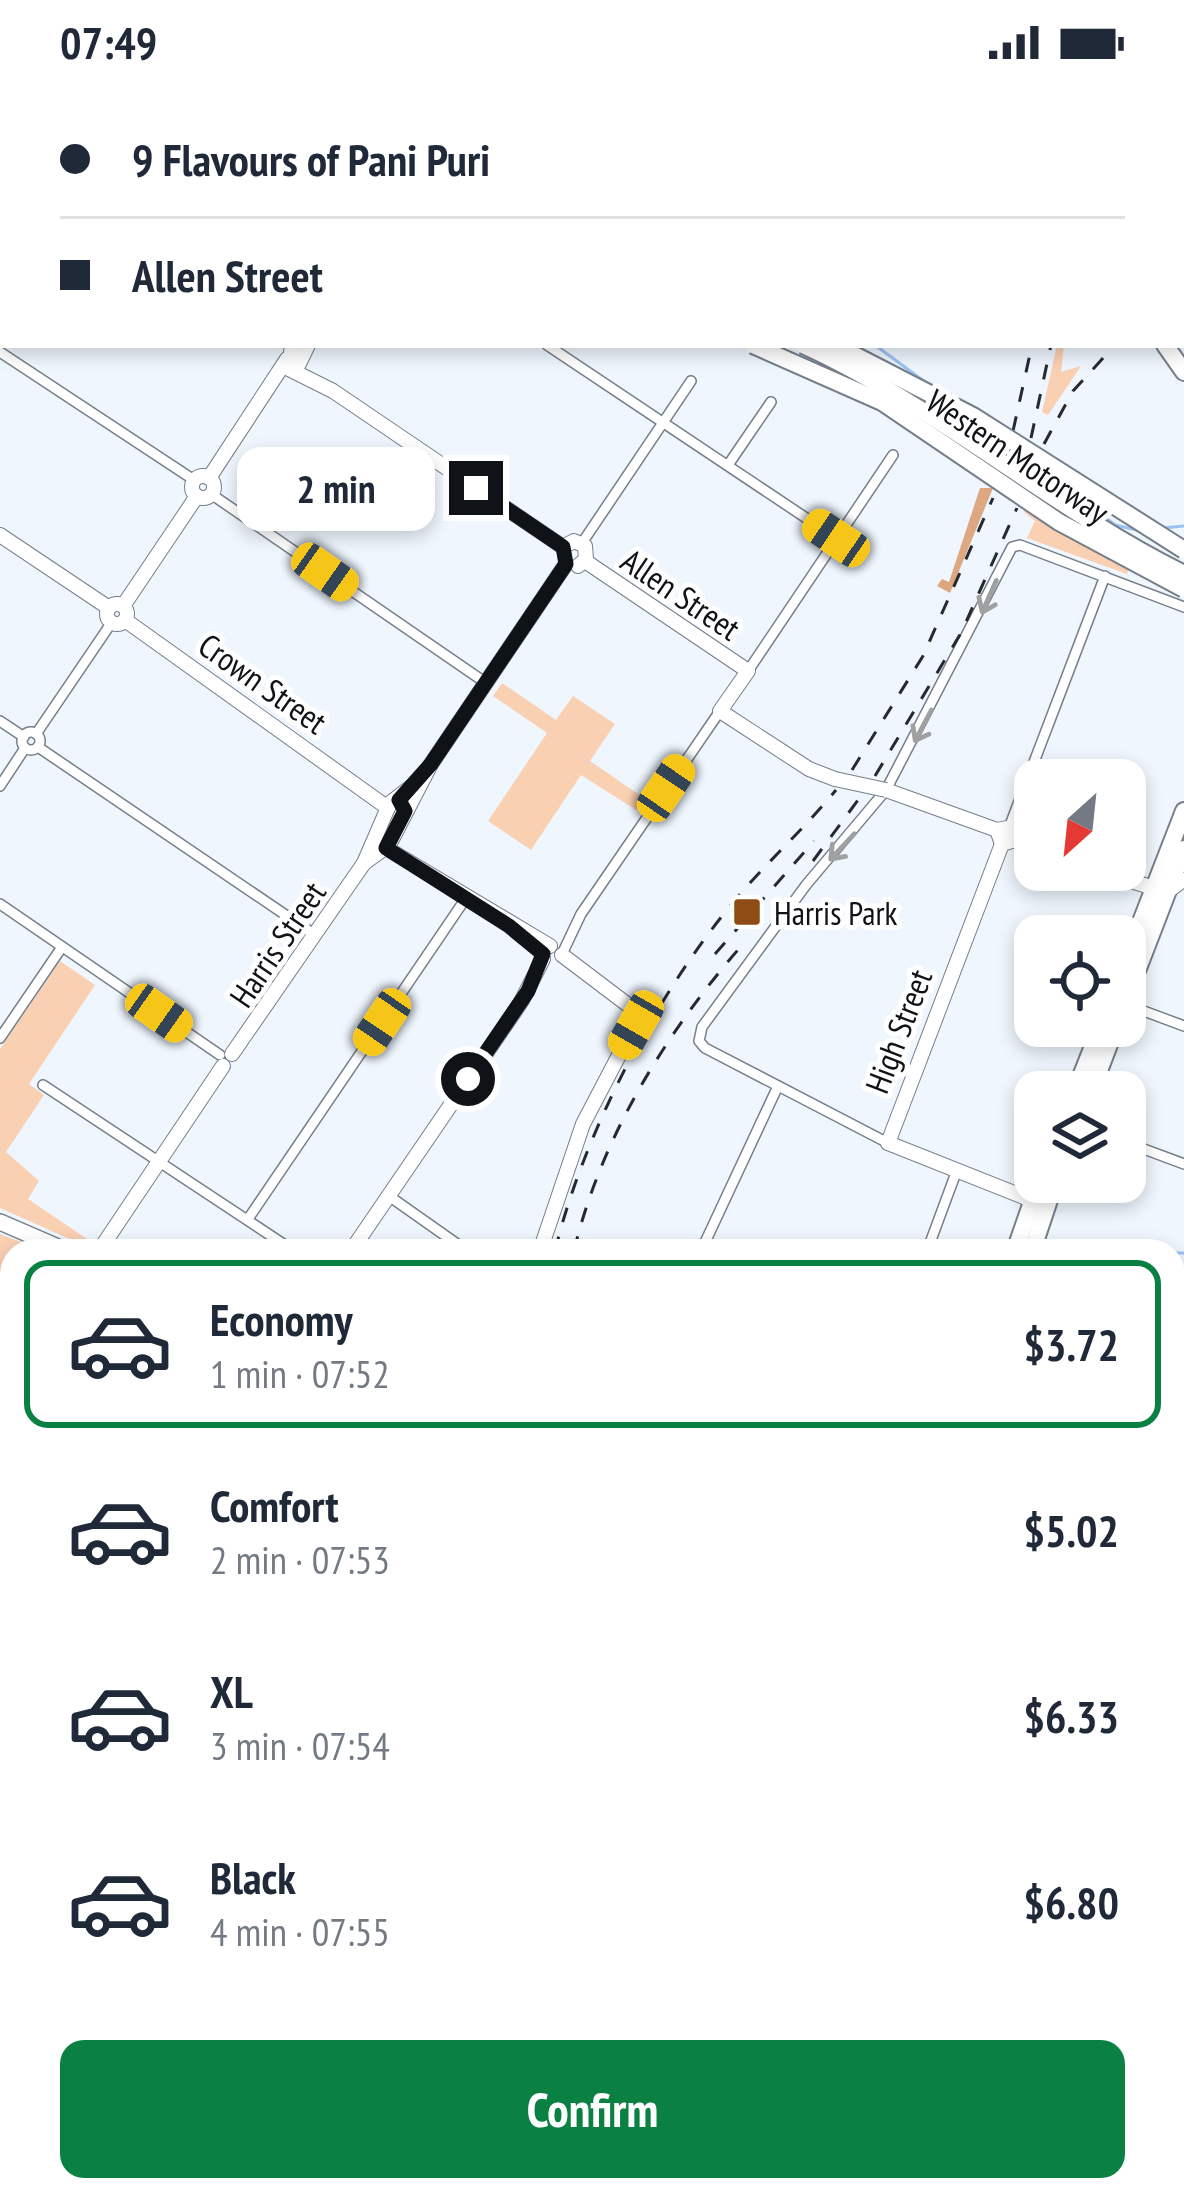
<!DOCTYPE html>
<meta charset="utf-8">
<style>
body{margin:0;font-family:"PT Sans Narrow",sans-serif;background:#f6f6f7;color:#1f2937;height:100vh;display:flex;flex-direction:column;font-size:45px;white-space:nowrap}
*{box-sizing:border-box;margin:0}
p{font-size:39px;color:#747a83}
.icon{flex:none;width:66px;height:66px;fill:none;stroke:currentColor;stroke-width:2;stroke-linecap:round;stroke-linejoin:round}
.map{position:relative;flex:1;overflow:hidden}
.drawer{position:absolute;left:0px;top:1155px;width:1185px;height:963px;display:flex;flex-direction:column;background:#fff;border-radius:36px 36px 0 0;box-shadow:0 6px 18px #0003}
.drawer>*{flex:none}
.banner{position:absolute;left:0px;top:0px;width:1185px;height:264px;box-shadow:0 6px 18px #0003;display:grid;align-content:center;height:264px;padding:0 60px;background:#fff}
.needle{width:78px;rotate:207deg}
.controls{position:absolute;left:1014px;top:675px;display:grid;gap:24px}
.controls a{display:grid;place-items:center;width:132px;height:132px;border-radius:24px;background:#fff;box-shadow:0 6px 18px #0003;font-size:60px}
.end{position:absolute;width:54px;height:54px;margin:-27px;border:15px solid #0f1217;background:#fff;box-shadow:0 0 0 6px #fff}
.from{border-radius:50%}
.bubble{position:absolute;height:84px;border-radius:24px;background:#fff;box-shadow:0 6px 18px #0003;font-size:39px;font-weight:700;line-height:84px;text-align:center}
.car{position:absolute;width:36px;height:72px;margin:-36px -18px;border-radius:15px;box-shadow:0 0 9px 3px #0007;background:linear-gradient(#f5c518 24%,#345 0 40%,#f5c518 0 76%,#345 0 86%,#f5c518 0)}
.banner b{display:flex;align-items:center;gap:42px;height:114px;font-size:45px}
.banner b+b{border-top:3px solid #e0e1e3}
.banner i{width:30px;height:30px;background:#1f2937}
ul{padding:21px 0 0;list-style:none}
li{display:flex;align-items:center;gap:36px;height:168px;margin:0 24px 18px;padding:0 36px;border:6px solid transparent;border-radius:24px}
li div{flex:1}
li b{display:block;font-size:45px}
li em{font-style:normal;font-weight:700}
li.selected{border-color:#0b8043}
li>.icon{width:108px;height:108px;stroke-width:1.5}
.cta{display:flex;gap:24px;margin-top:auto;padding:24px 60px}
.cta a{flex:1;height:138px;border-radius:24px;background:#0b8043;color:#fff;font-size:48px;font-weight:700;line-height:138px;text-align:center}
.status{display:flex;justify-content:space-between;align-items:center;height:84px;padding:0 60px;background:#fff;direction:ltr}
.status svg{height:33px;fill:currentColor}
.map>svg:first-child{display:block}
</style>
<div class="status"><b>07:49</b><svg viewBox="0 0 49 12"><path d="M0 12V9h3v3zM5 12V6h3v6zM10 12V3h3v9zM15 12V0h3v12zM26 1h20v11H26zM47 4h2v5h-2z"/></svg></div>
<div class="map">
<svg width="1184" height="2117" viewBox="0 0 1184 2117">
<rect width="100%" height="100%" fill="#eff6fe"/>
<g fill="#fad0b3">
<polygon points="1057,261 1064,261 1061,288 1081,282 1048,331 1042,328"/>
<polygon points="1039,388 1139,458 1127,490 1027,454 1035,437 1024,428"/>
<polygon points="502,599 556,636 573,612 615,640 590,677 644,714 636,726 581,691 531,766 488,737 547,649 493,612"/>
<polygon points="60,877 95,901 29,1000 44,1011 6,1068 39,1097 28,1115 90,1157 83,1161 0,1124 0,965"/>
<polygon points="0,1150 44,1167 12,1167 12,1270 0,1285"/>
</g>
<polygon fill="#dda781" points="980,404 993,404 950,509 937,502 942,495 949,498"/>
<g fill="none" stroke-linecap="round" stroke-linejoin="round">
<g stroke="#9ac2f3" stroke-width="3">
<polyline points="264,0 268,3"/>
<polyline points="875,261 925,298"/>
<polyline points="1064,400 1115,441 1141,447"/>
<polyline points="1162,444 1184,442"/>
<polyline points="1173,1169 1184,1169"/>
<polyline points="0,1221 12,1244"/>
</g>
<defs>
<g id="street">
<polyline points="121,0 125,3"/>
<polyline points="472,0 476,3"/>
<polyline points="680,0 683,3"/>
<polyline points="832,0 834,3"/>
<polyline points="794,3 798,0"/>
<polyline points="0,52 3,54"/>
<polyline points="1182,133 1184,131"/>
<polyline points="547,261 836,454"/>
<polyline points="0,268 194,396"/>
<polyline points="728,381 771,318"/>
<polyline points="211,410 486,599"/>
<polyline points="582,459 691,297"/>
<polyline points="748,587 893,371"/>
<polyline points="0,637 24,653"/>
<circle cx="31" cy="657" r="9"/>
<polyline points="36,650 112,538"/>
<polyline points="38,663 315,851"/>
<polyline points="0,702 25,664"/>
<polyline points="1010,741 1105,492"/>
<polyline points="0,820 220,971"/>
<polyline points="562,870 581,830 720,627"/>
<polyline points="1125,920 1184,942"/>
<polyline points="0,954 62,863"/>
<polyline points="43,1001 294,1167"/>
<polyline points="1125,1058 1184,1080"/>
<polyline points="888,1059 705,964 699,957 702,943 806,801 886,706 1012,463 1020,461 1184,523"/>
<polyline points="389,1112 467,1167"/>
<polyline points="248,1135 466,814"/>
<polyline points="701,1167 778,1002"/>
<polyline points="927,1167 957,1086"/>
<polyline points="1173,1247 1184,1251"/>
<polyline points="1173,1398 1184,1407"/>
<polyline points="0,1483 12,1492"/>
<polyline points="0,1602 12,1612"/>
<polyline points="1173,1827 1184,1837"/>
<polyline points="0,1837 12,1823"/>
<polyline points="0,1992 12,2004"/>
<polyline points="117,2106 128,2117"/>
<polyline points="699,2106 712,2117"/>
<polyline points="1080,2106 1093,2117"/>
</g>
<g id="secondary">
<polyline points="106,3 108,0"/>
<polyline points="499,3 501,0"/>
<polyline points="0,159 3,154"/>
<polyline points="292,261 289,285 333,307 563,463"/>
<polyline points="296,286 308,261"/>
<circle cx="203" cy="403" r="11"/>
<polyline points="209,394 287,275"/>
<polyline points="0,451 109,524"/>
<polyline points="563,463 574,457 585,462 586,475 578,482"/>
<polyline points="585,477 748,587 720,627 809,685 835,695"/>
<circle cx="117" cy="530" r="10"/>
<polyline points="123,522 197,412"/>
<polyline points="125,536 388,724"/>
<polyline points="886,706 997,746"/>
<polyline points="1015,756 1013,743 997,746 1002,760 1015,756 1035,763"/>
<polyline points="386,764 550,862"/>
<polyline points="364,779 389,761 431,680 566,480"/>
<polyline points="1095,786 1167,808 1183,796"/>
<polyline points="232,970 364,779 390,719 412,702"/>
<polyline points="888,1059 1002,760"/>
<polyline points="888,1059 1039,1119"/>
<polyline points="99,1167 223,982"/>
<polyline points="351,1167 521,918 543,875"/>
<polyline points="540,1167 583,1040 638,935 632,924 562,871"/>
<polyline points="0,1312 12,1296"/>
<polyline points="0,1327 12,1338"/>
<polyline points="0,1744 12,1757"/>
<polyline points="1173,1822 1184,1810"/>
<polyline points="1173,2013 1184,2023"/>
<polyline points="384,2106 396,2117"/>
<polyline points="230,2117 239,2106"/>
<polyline points="905,2117 915,2106"/>
</g>
<polyline id="primary" points="0,1138 67,1167"/>
<g id="highway">
<polyline points="307,0 310,3"/>
<polyline points="340,0 343,3"/>
<polyline points="361,0 364,3"/>
<polyline points="972,0 974,3"/>
<polyline points="987,0 989,3"/>
<polyline points="1165,261 1184,288"/>
<polyline points="1125,879 1184,727"/>
<polyline points="1125,918 1184,765"/>
<polyline points="1075,1008 1101,942"/>
<polyline points="1091,1008 1116,942"/>
<polyline points="1015,1167 1039,1098"/>
<polyline points="1032,1167 1055,1098"/>
<polyline points="1173,1609 1184,1619"/>
<polyline points="1173,1627 1184,1637"/>
</g>
</defs>
<use href="#street" stroke="#757f8a" stroke-width="12"/>
<use href="#secondary" stroke="#757f8a" stroke-width="16"/>
<use href="#primary" stroke="#757f8a" stroke-width="18"/>
<use href="#highway" stroke="#757f8a" stroke-width="20"/>
<use href="#street" stroke="#fff" stroke-width="9"/>
<use href="#secondary" stroke="#fff" stroke-width="14"/>
<use href="#primary" stroke="#fff" stroke-width="15"/>
<use href="#highway" stroke="#fff" stroke-width="16"/>
<g stroke="#26292f" stroke-width="3">
<polyline points="0,1465 12,1476"/>
<polyline points="705,2106 706,2117"/>
</g>
<g stroke="#26292f" stroke-width="3" stroke-dasharray="15 15" stroke-linecap="butt">
<polyline points="1183,0 1184,2"/>
<polyline points="1064,3 1064,0"/>
<polyline points="1082,3 1083,0"/>
<polyline points="1182,218 1184,217"/>
<polyline points="1013,347 1032,261"/>
<polyline points="1031,354 1051,261"/>
<polyline points="1044,360 1073,307 1115,261"/>
<polyline points="852,686 923,572 993,414"/>
<polyline points="875,692 961,549 1017,424"/>
<polyline points="813,777 861,712"/>
<polyline points="715,870 814,757"/>
<path d="M 555,1167 C 583,1050 658,907 736,815 C 768,777 805,744 836,706"/>
<path d="M 574,1167 C 601,1053 667,947 743,860"/>
<polyline points="1009,2106 1022,2117"/>
<polyline points="1036,2106 1049,2117"/>
</g>
<defs>
<polyline id="secondary-bridge" points="835,695 886,706"/>
<g id="highway-bridge">
<polyline points="753,261 882,318 1059,438 1184,505"/>
<path d="M 803,261 C 939,323 1051,424 1184,490"/>
<polyline points="835,261 973,332 1184,466"/>
</g>
</defs>
<use href="#secondary-bridge" stroke="#757f8a" stroke-width="16" stroke-linecap="butt"/>
<use href="#highway-bridge" stroke="#757f8a" stroke-width="20" stroke-linecap="butt"/>
<use href="#secondary-bridge" stroke="#fff" stroke-width="14"/>
<use href="#highway-bridge" stroke="#fff" stroke-width="16"/>
</g>
<defs><path id="oneway-shaft" d="M-6 0H5M1.5-3L5.5 0L1.5 3" fill="none" stroke-width="1.6" stroke-linecap="round" stroke-linejoin="round" transform="scale(3)"/></defs>
<g stroke="#9fa0a2">
<use href="#oneway-shaft" transform="translate(989 513) rotate(114)"/>
<use href="#oneway-shaft" transform="translate(923 642) rotate(118)"/>
<use href="#oneway-shaft" transform="translate(842 763) rotate(133)"/>
</g>
<g fill="none" stroke-linecap="round" stroke-linejoin="round">
<polyline stroke="#0f1217" stroke-width="15" points="468,995 528,907 543,870 509,842 386,764 405,727 399,716 431,680 566,480 563,463 476,404"/>
</g>
<rect fill="#8d4d15" stroke="#fff" stroke-width="4.5" x="732" y="813" width="30" height="30" rx="6"/>
<g text-anchor="middle" dominant-baseline="central" stroke-width="10" stroke-linejoin="round" paint-order="stroke">
<g font-size="33" fill="#0f1217" stroke="#fff">
<text transform="translate(1018 372) rotate(34)">Western Motorway</text>
<text transform="translate(681 510) rotate(34)">Allen Street</text>
<text transform="translate(263 599) rotate(35)">Crown Street</text>
<text transform="translate(277 860) rotate(-56)">Harris Street</text>
<text transform="translate(898 947) rotate(-69)">High Street</text>
</g>
<g font-size="33" fill="#0f1217" stroke="#fff" text-anchor="start">
<text x="774" y="828">Harris Park</text>
</g>
</g>
</svg>
<div class="controls">
<a><svg class="needle" viewBox="-14 -14 28 28"><path d="M0-13l5 13h-10z" fill="#e53935"/><path d="M0 13l5-13h-10z" fill="#747a83"/></svg></a>
<a><svg class="icon" aria-label="locate" viewBox="0 0 24 24"><circle cx="12" cy="12" r="6"/><path d="M12 2v4M12 18v4M2 12h4M18 12h4"/></svg></a>
<a><svg class="icon" aria-label="layers" viewBox="0 0 24 24"><path d="M12 4l9 5-9 5-9-5zM3 14l9 5 9-5"/></svg></a>
</div>
<i class="end from" style="left:468px;top:995px"></i>
<i class="end" style="left:476px;top:404px"></i>
<div class="bubble" style="left:237px;top:363px;width:198px">2 min</div>
<i class="car" style="left:836px;top:454px;rotate:304deg"></i>
<i class="car" style="left:325px;top:488px;rotate:125deg"></i>
<i class="car" style="left:666px;top:704px;rotate:34deg"></i>
<i class="car" style="left:159px;top:929px;rotate:125deg"></i>
<i class="car" style="left:382px;top:938px;rotate:214deg"></i>
<i class="car" style="left:636px;top:941px;rotate:210deg"></i>
<div class="banner">
<b><i class="from"></i>9 Flavours of Pani Puri</b>
<b><i></i>Allen Street</b>
</div>
<section class="drawer">
<ul>
<li class="selected"><svg class="icon" aria-label="car" viewBox="0 0 24 24"><path d="M5 17H2v-5l4-1 3-4h7l3 4 3 1v5h-3M9 17h6M6 11h13"/><circle cx="7" cy="17" r="2"/><circle cx="17" cy="17" r="2"/></svg><div><b>Economy</b><p>1 min · 07:52</p></div><em>$3.72</em></li>
<li><svg class="icon" aria-label="car" viewBox="0 0 24 24"><path d="M5 17H2v-5l4-1 3-4h7l3 4 3 1v5h-3M9 17h6M6 11h13"/><circle cx="7" cy="17" r="2"/><circle cx="17" cy="17" r="2"/></svg><div><b>Comfort</b><p>2 min · 07:53</p></div><em>$5.02</em></li>
<li><svg class="icon" aria-label="car" viewBox="0 0 24 24"><path d="M5 17H2v-5l4-1 3-4h7l3 4 3 1v5h-3M9 17h6M6 11h13"/><circle cx="7" cy="17" r="2"/><circle cx="17" cy="17" r="2"/></svg><div><b>XL</b><p>3 min · 07:54</p></div><em>$6.33</em></li>
<li><svg class="icon" aria-label="car" viewBox="0 0 24 24"><path d="M5 17H2v-5l4-1 3-4h7l3 4 3 1v5h-3M9 17h6M6 11h13"/><circle cx="7" cy="17" r="2"/><circle cx="17" cy="17" r="2"/></svg><div><b>Black</b><p>4 min · 07:55</p></div><em>$6.80</em></li>
</ul>
<div class="cta"><a>Confirm</a></div>
</section>
</div>
